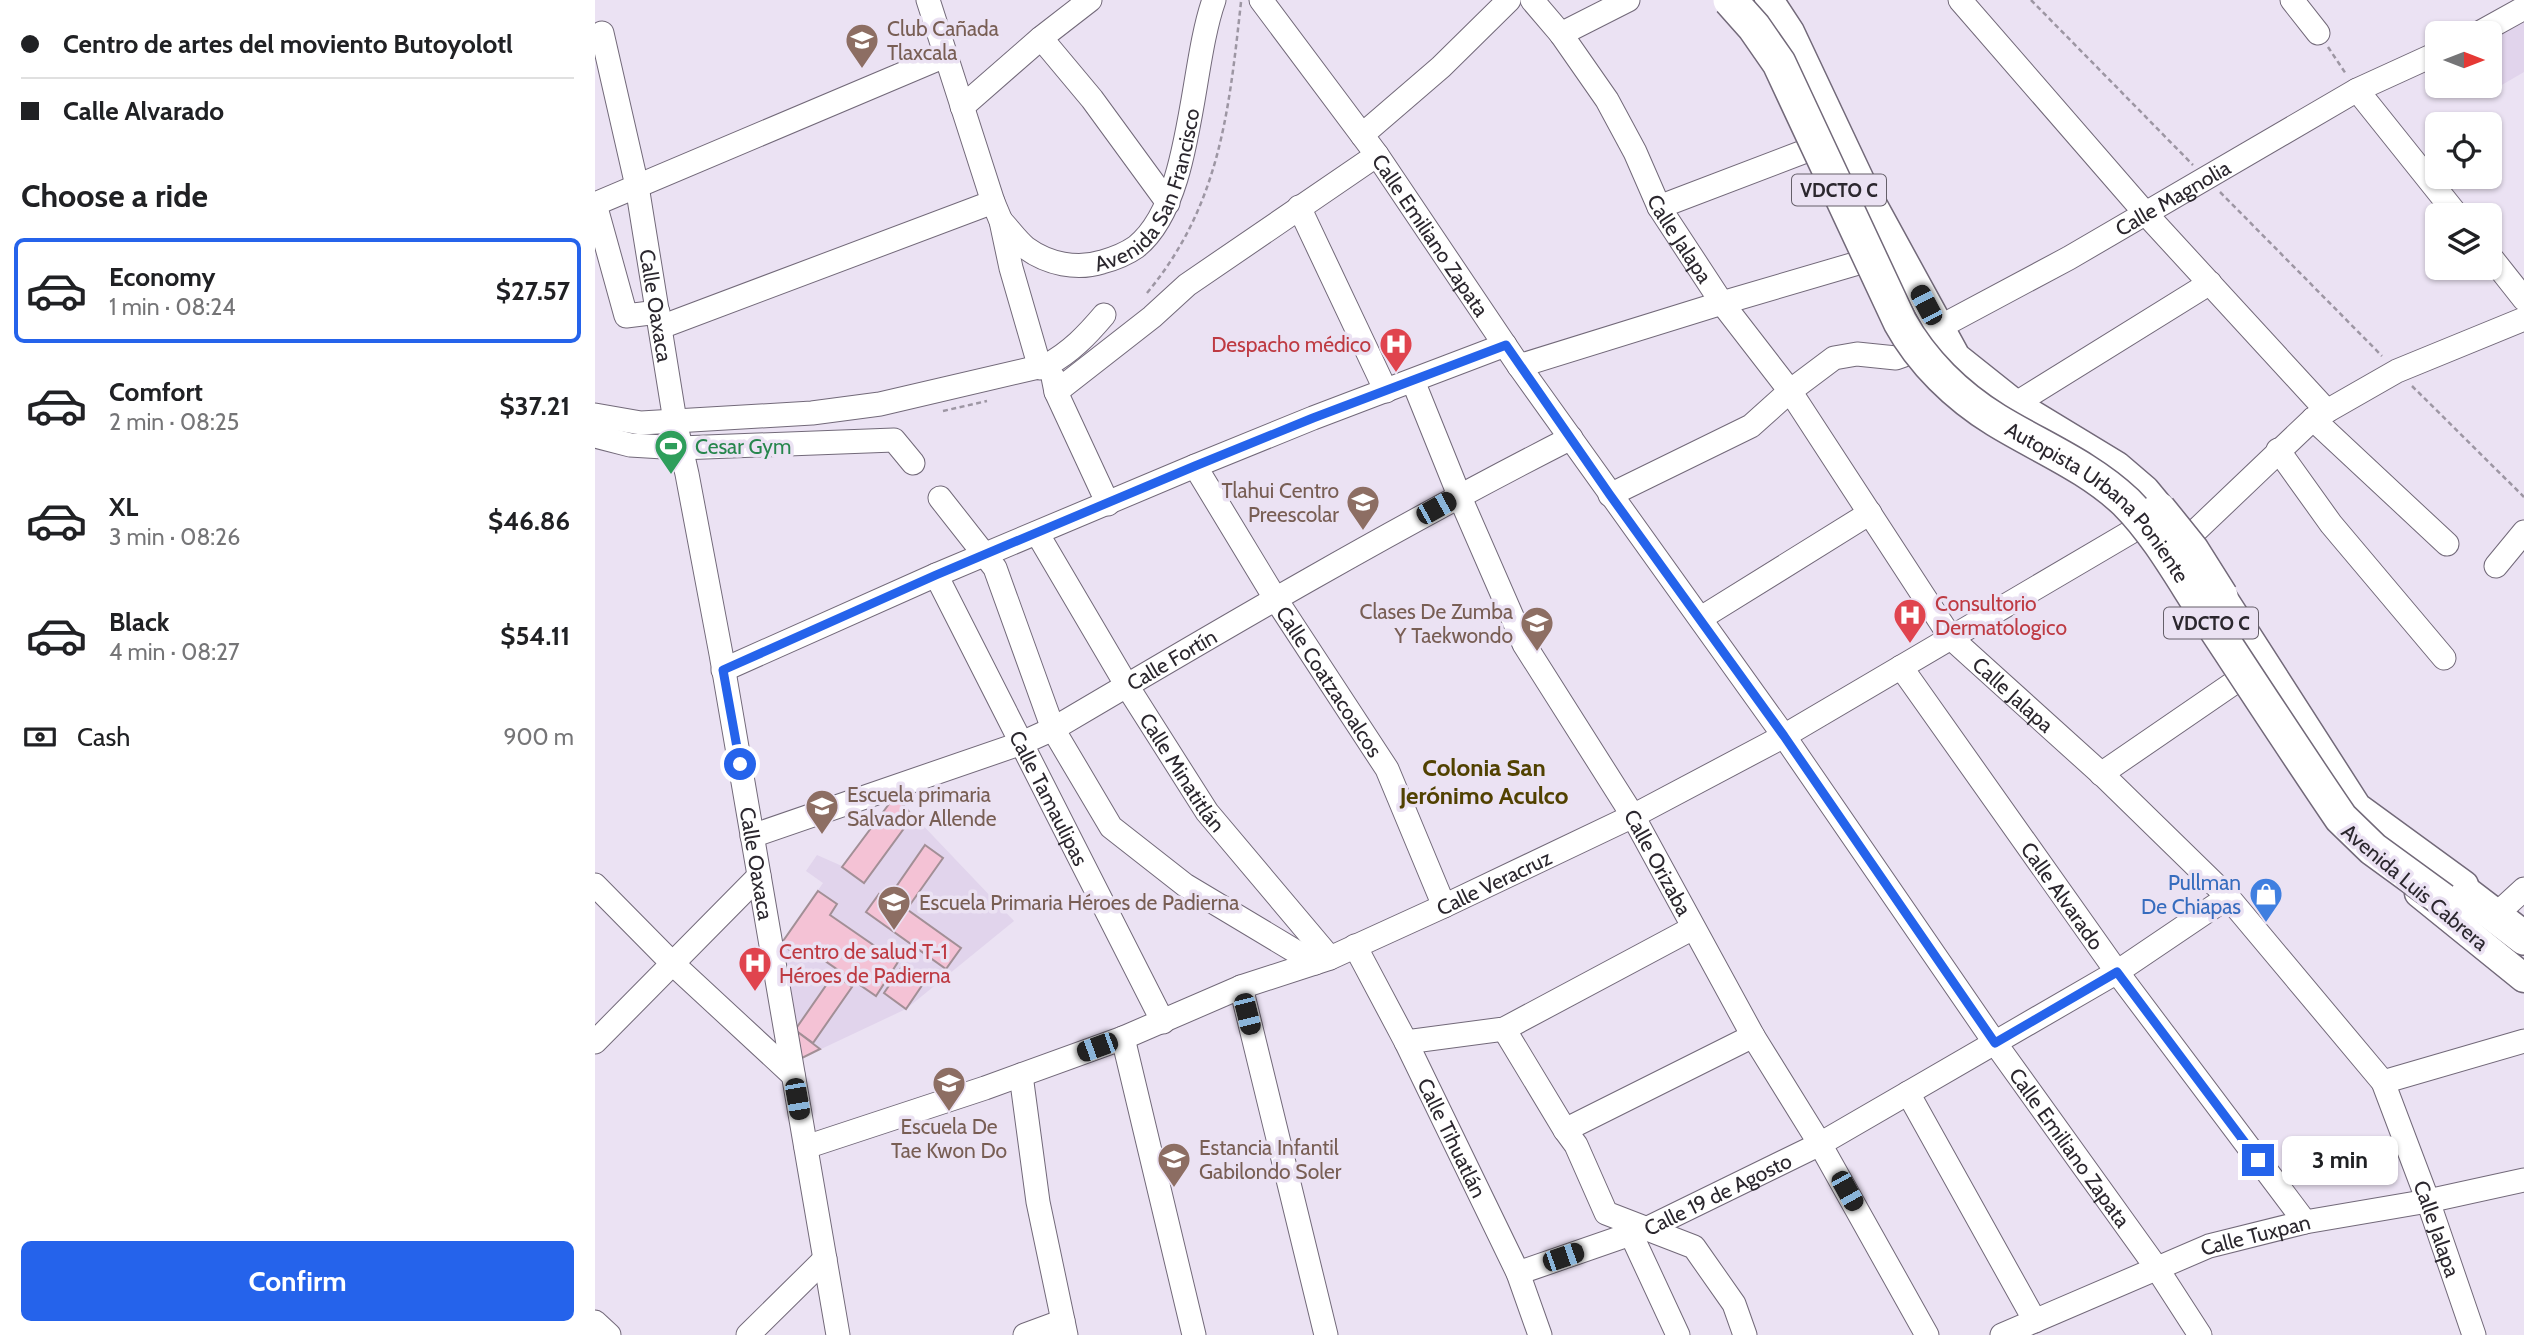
<!DOCTYPE html>
<meta charset="utf-8">
<style>
body{margin:0;font-family:Cabin,sans-serif;background:#f2f2f2;color:#202124;height:100vh;display:flex;flex-direction:column;font-size:26px;white-space:nowrap}
*{box-sizing:border-box;margin:0}
p{font-size:23px;color:#757577}
.icon{flex:none;width:38px;height:38px;fill:none;stroke:currentColor;stroke-width:2;stroke-linecap:round;stroke-linejoin:round}
.map{position:relative;flex:1;overflow:hidden}
.details{display:flex;flex-direction:column;background:#fff;width:595px}
.details>*{flex:none}
.top-card{display:grid;align-content:center;height:154px;padding:0 21px;background:#fff}
.needle{width:46px;rotate:90deg}
.tools{position:absolute;left:1830px;top:21px;display:grid;gap:14px}
.tools a{display:grid;place-items:center;width:77px;height:77px;border-radius:10px;background:#fff;box-shadow:0 2px 5px #0004;font-size:35px}
.end{position:absolute;width:32px;height:32px;margin:-16px;border:9px solid #2563eb;background:#fff;box-shadow:0 0 0 4px #fff}
.from{border-radius:50%}
.bubble{position:absolute;height:49px;border-radius:10px;background:#fff;box-shadow:0 2px 5px #0004;font-size:23px;font-weight:800;line-height:49px;text-align:center}
.car{position:absolute;width:21px;height:42px;margin:-21px -10px;border-radius:9px;box-shadow:0 0 5px 2px #0007;background:linear-gradient(#222 24%,#8ab4d8 0 40%,#222 0 76%,#8ab4d8 0 86%,#222 0)}
.top-card b{display:flex;align-items:center;gap:24px;height:66px;font-size:26px}
.top-card b+b{border-top:2px solid #e0e0e0}
.top-card i{width:18px;height:18px;background:#202124}
ul{padding:0;list-style:none}
li{display:flex;align-items:center;gap:21px;height:105px;margin:0 14px 10px;padding:0 7px;border:4px solid transparent;border-radius:10px}
li div{flex:1}
li b{display:block;font-size:26px}
li em{font-style:normal;font-weight:800}
li.active{border-color:#2563eb}
li>.icon{width:63px;height:63px;stroke-width:1.5}
h2{padding:0 21px;font-size:32px;line-height:84px}
.pay{display:flex;align-items:center;gap:18px;height:77px;padding:0 21px;font-size:26px}
.pay p{margin-inline-start:auto}
.primary-button{display:flex;gap:14px;margin-top:auto;padding:14px 21px}
.primary-button a{flex:1;height:80px;border-radius:10px;background:#2563eb;color:#fff;font-size:28px;font-weight:800;line-height:80px;text-align:center}
main{display:flex;flex:1;min-height:0}
.map>svg:first-child{display:block}
</style>
<main>
<section class="details">
<div class="top-card">
<b><i class="from"></i>Centro de artes del moviento Butoyolotl</b>
<b><i></i>Calle Alvarado</b>
</div>
<h2>Choose a ride</h2>
<ul>
<li class="active"><svg class="icon" aria-label="car" viewBox="0 0 24 24"><path d="M5 17H2v-5l4-1 3-4h7l3 4 3 1v5h-3M9 17h6M6 11h13"/><circle cx="7" cy="17" r="2"/><circle cx="17" cy="17" r="2"/></svg><div><b>Economy</b><p>1 min · 08:24</p></div><em>$27.57</em></li>
<li><svg class="icon" aria-label="car" viewBox="0 0 24 24"><path d="M5 17H2v-5l4-1 3-4h7l3 4 3 1v5h-3M9 17h6M6 11h13"/><circle cx="7" cy="17" r="2"/><circle cx="17" cy="17" r="2"/></svg><div><b>Comfort</b><p>2 min · 08:25</p></div><em>$37.21</em></li>
<li><svg class="icon" aria-label="car" viewBox="0 0 24 24"><path d="M5 17H2v-5l4-1 3-4h7l3 4 3 1v5h-3M9 17h6M6 11h13"/><circle cx="7" cy="17" r="2"/><circle cx="17" cy="17" r="2"/></svg><div><b>XL</b><p>3 min · 08:26</p></div><em>$46.86</em></li>
<li><svg class="icon" aria-label="car" viewBox="0 0 24 24"><path d="M5 17H2v-5l4-1 3-4h7l3 4 3 1v5h-3M9 17h6M6 11h13"/><circle cx="7" cy="17" r="2"/><circle cx="17" cy="17" r="2"/></svg><div><b>Black</b><p>4 min · 08:27</p></div><em>$54.11</em></li>
</ul>
<div class="pay"><svg class="icon" aria-label="cash" viewBox="0 0 24 24"><path d="M3 7h18v10H3z"/><circle cx="12" cy="12" r="2"/></svg>Cash<p>900 m</p></div>
<div class="primary-button"><a>Confirm</a></div>
</section>
<div class="map">
<svg width="1929" height="1335" viewBox="0 0 1929 1335">
<rect width="100%" height="100%" fill="#ebe2f3"/>
<g fill="#e1d4ec">
<polygon points="1929,8 1929,72 1905,86 1895,69 1895,33"/>
<polygon points="300,796 419,921 311,1009 205,1059 186,944 228,883 211,871 222,855 247,866"/>
</g>
<g fill="#f4c2d5" stroke="#a28f96" stroke-width="2">
<polygon points="300,796 318,816 269,883 247,867"/>
<polygon points="330,845 348,858 312,909 294,897"/>
<polygon points="223,891 242,904 235,915 303,962 281,996 211,948 205,957 186,944"/>
<polygon points="284,894 294,901 296,898 366,948 351,969 271,912"/>
<polygon points="308,965 330,981 311,1009 289,993"/>
<polygon points="239,974 257,987 218,1043 200,1030"/>
<polygon points="200,1030 225,1049 205,1059"/>
</g>
<g fill="none" stroke-linecap="round" stroke-linejoin="round">
<defs>
<g id="minor">
<polyline points="333,0 398,202 406,221 416,268 445,368"/>
<path id="s1" d="M 666,0 L 782,155 L 924,366 L 1189,736 L 1400,1043 L 1561,1267 L 1605,1335"/>
<path id="s2" d="M 937,0 L 966,34 L 1012,100 L 1040,152 L 1064,207 L 1127,303 L 1195,391 L 1356,638 L 1511,778 L 1633,897 L 1788,1082 L 1833,1201 L 1879,1335"/>
<polyline points="1365,0 1551,214 1732,411"/>
<polyline points="1697,0 1723,33"/>
<path id="s3" d="M 7,33 L 42,186 L 80,421 L 92,474 L 126,654 L 243,1335"/>
<polyline points="1884,33 1929,8"/>
<polyline points="966,34 1033,0"/>
<polyline points="446,38 497,99 573,203"/>
<polyline points="1762,90 1862,215"/>
<polyline points="367,107 446,38 495,0"/>
<polyline points="767,135 846,67 914,0"/>
<polyline points="0,204 350,56"/>
<polyline points="0,204 31,316 63,312"/>
<polyline points="704,207 791,391"/>
<polyline points="1064,207 1216,149"/>
<path id="s4" d="M 406,221 C 414,229 422,241 431,248 C 453,264 482,270 507,262 C 518,259 531,254 541,247 C 598,202 595,67 619,0"/>
<polyline points="1895,256 1929,299"/>
<polyline points="66,327 398,202"/>
<polyline points="924,366 1127,303 1270,261"/>
<polyline points="458,377 461,392 513,504"/>
<path id="s5" d="M 818,381 L 864,495 L 929,644 L 1038,816 L 1158,1036 L 1225,1144 L 1332,1335"/>
<polyline points="461,392 557,317 592,285 782,155"/>
<polyline points="1420,404 1615,283"/>
<path d="M 0,415 L 46,423 L 217,413 L 285,404 L 452,365 C 476,352 492,335 509,315"/>
<polyline points="1718,419 1852,544"/>
<polyline points="0,436 35,445 85,448 299,440 318,463"/>
<polyline points="1683,450 1736,524 1849,658"/>
<path id="s6" d="M 600,466 L 680,598 L 792,769 L 849,906"/>
<path id="s7" d="M 1015,495 L 1156,426 L 1195,391 L 1239,358 L 1262,354 L 1301,358 L 1318,352 L 1343,328 L 1474,258 L 1762,90 L 1843,53"/>
<polyline points="345,498 400,568 458,729 516,827 590,885 720,963"/>
<path id="s8" d="M 442,533 L 532,686 L 612,812 L 735,958"/>
<polyline points="1591,540 1718,419 1802,371 1929,319"/>
<polyline points="1901,566 1929,532"/>
<path id="s9" d="M 341,575 L 568,1022"/>
<polyline points="1106,618 1275,513"/>
<path id="s10" d="M 1306,667 L 1522,972 L 1710,1222"/>
<polyline points="128,670 341,575 600,466 718,418 910,345"/>
<polyline points="1506,774 1643,680"/>
<path id="s11" d="M 157,836 L 427,743 L 458,729 C 629,628 799,528 976,438"/>
<polyline points="0,885 77,963 198,1075"/>
<polyline points="1904,912 1929,889"/>
<path id="s12" d="M 760,946 L 811,1042 L 923,1273 L 945,1335"/>
<polyline points="646,987 731,1335"/>
<polyline points="909,1029 970,1130 981,1145 1011,1213 1099,1247 1139,1304 1150,1335"/>
<polyline points="528,1038 599,1335"/>
<polyline points="0,1042 164,876"/>
<polyline points="811,1042 909,1029 1098,928"/>
<polyline points="426,1075 443,1202 471,1335"/>
<polyline points="1788,1082 1929,1041"/>
<polyline points="1313,1093 1440,1321"/>
<polyline points="970,1130 1158,1036"/>
<path id="s13" d="M 211,1147 L 390,1088 L 528,1038 L 646,987 L 735,958 L 849,906 L 1038,816 L 1189,736 L 1546,526"/>
<polyline points="1036,1234 1083,1335"/>
<path id="s14" d="M 923,1273 L 1053,1228 L 1225,1144 L 1522,972 L 1633,897"/>
<polyline points="0,1322 14,1335"/>
<polyline points="153,1335 230,1259"/>
<polyline points="430,1335 468,1321"/>
<path id="s15" d="M 1407,1335 L 1614,1246 L 1710,1222 L 1833,1201 L 1929,1180"/>
</g>
<g id="major">
<polyline points="1174,0 1195,32 1269,189 1361,357 1420,404 1522,466 1550,490 1579,525"/>
<polyline points="1615,578 1762,807 1869,885"/>
<polyline points="1824,893 1929,978"/>
</g>
<polyline id="highway" points="1848,876 1929,938"/>
</defs>
<use href="#minor" stroke="#726979" stroke-width="25"/>
<use href="#major" stroke="#726979" stroke-width="31"/>
<use href="#highway" stroke="#726979" stroke-width="36"/>
<g stroke="#9d96a3" stroke-width="2.5" stroke-dasharray="5 3.5" stroke-linecap="butt">
<polyline points="1436,0 1598,165"/>
<polyline points="1733,47 1751,74"/>
<polyline points="1625,192 1787,356"/>
<path d="M 552,293 C 625,205 634,111 646,2"/>
<polyline points="1817,386 1929,497"/>
<polyline points="348,411 392,401"/>
</g>
<use href="#minor" stroke="#fff" stroke-width="23"/>
<use href="#major" stroke="#fff" stroke-width="28"/>
<use href="#highway" stroke="#fff" stroke-width="33"/>
<defs>
<g id="highway-bridge">
<path id="s16" d="M 1135,0 L 1159,27 L 1184,63 L 1305,322 C 1327,362 1362,396 1401,420 C 1445,447 1493,466 1531,502 C 1564,535 1588,580 1614,619 C 1658,686 1701,752 1746,818 L 1778,849 L 1848,900"/>
<polyline points="1564,509 1597,550 1626,596"/>
</g>
</defs>
<use href="#highway-bridge" stroke="#726979" stroke-width="36" stroke-linecap="butt"/>
<use href="#highway-bridge" stroke="#fff" stroke-width="33"/>
</g>
<g fill="none" stroke-linecap="round" stroke-linejoin="round">
<polyline stroke="#2563eb" stroke-width="9" points="145,764 128,670 341,575 600,466 718,418 911,345 1015,495 1189,736 1400,1043 1522,972 1663,1160"/>
</g>
<defs>
<symbol id="school-pin" viewBox="-11 -11 22 30"><path d="M0 17L-7.5 6A9.5 9.5 0 1 1 7.5 6Z" fill="#8d6e63" stroke="#ebe2f3"/><path d="M0-5L7-2L0 1L-7-2ZM-4 1L0 2.5L4 1V4Q0 6-4 4Z" fill="#fff"/></symbol>
<symbol id="hospital-pin" viewBox="-11 -11 22 30"><path d="M0 17L-7.5 6A9.5 9.5 0 1 1 7.5 6Z" fill="#e0444e" stroke="#ebe2f3"/><path d="M-5-5h3v3.5h4V-5h3V5h-3V1.5h-4V5h-3Z" fill="#fff"/></symbol>
<symbol id="stadium-pin" viewBox="-11 -11 22 30"><path d="M0 17L-7.5 6A9.5 9.5 0 1 1 7.5 6Z" fill="#2e9e5b" stroke="#ebe2f3"/><path d="M0-5a6.5 5 0 1 0 0 10a6.5 5 0 1 0 0-10ZM-3.5-1.8h7v3.6h-7Z" fill="#fff"/></symbol>
<symbol id="shop-pin" viewBox="-11 -11 22 30"><path d="M0 17L-7.5 6A9.5 9.5 0 1 1 7.5 6Z" fill="#3f7fe0" stroke="#ebe2f3"/><path d="M-5-2.5h2.3a2.7 3.5 0 0 1 5.4 0H5L5.5 6h-11ZM-1.5-2.5h3a1.5 2.3 0 0 0-3 0Z" fill="#fff"/></symbol>
<symbol id="university-pin" viewBox="-11 -11 22 30"><path d="M0 17L-7.5 6A9.5 9.5 0 1 1 7.5 6Z" fill="#8d6e63" stroke="#ebe2f3"/><path d="M0-5L7-2L0 1L-7-2ZM-4 1L0 2.5L4 1V4Q0 6-4 4Z" fill="#fff"/></symbol>
</defs>
<g fill-rule="evenodd">
<use href="#school-pin" x="248" y="21" width="38" height="52"/>
<use href="#hospital-pin" x="782" y="325" width="38" height="52"/>
<use href="#stadium-pin" x="57" y="427" width="38" height="52"/>
<use href="#school-pin" x="749" y="483" width="38" height="52"/>
<use href="#hospital-pin" x="1296" y="596" width="38" height="52"/>
<use href="#school-pin" x="923" y="604" width="38" height="52"/>
<use href="#school-pin" x="208" y="787" width="38" height="52"/>
<use href="#shop-pin" x="1652" y="875" width="38" height="52"/>
<use href="#school-pin" x="280" y="883" width="38" height="52"/>
<use href="#hospital-pin" x="141" y="944" width="38" height="52"/>
<use href="#university-pin" x="335" y="1064" width="38" height="52"/>
<use href="#school-pin" x="560" y="1140" width="38" height="52"/>
</g>
<g text-anchor="middle" dominant-baseline="central" stroke-width="7" stroke-linejoin="round" paint-order="stroke">
<g fill="#ebe2f3" stroke="#655f69" stroke-width="2">
<rect x="1197" y="174.5" width="94" height="31" rx="5"/>
<rect x="1569" y="607.5" width="94" height="31" rx="5"/>
</g>
<g font-size="19" font-weight="bold" fill="#2b272e">
<text x="1244" y="190">VDCTO C</text>
<text x="1616" y="623">VDCTO C</text>
</g>
<g font-size="21" fill="#785e54" stroke="#ebe2f3" text-anchor="start">
<text x="292" y="28">Club Cañada<tspan x="292" dy="24">Tlaxcala</tspan></text>
<text x="744" y="490" text-anchor="end">Tlahui Centro<tspan x="744" dy="24">Preescolar</tspan></text>
<text x="918" y="611" text-anchor="end">Clases De Zumba<tspan x="918" dy="24">Y Taekwondo</tspan></text>
<text x="252" y="794">Escuela primaria<tspan x="252" dy="24">Salvador Allende</tspan></text>
<text x="324" y="902">Escuela Primaria Héroes de Padierna</text>
<text x="354" y="1126" text-anchor="middle">Escuela De<tspan x="354" dy="24">Tae Kwon Do</tspan></text>
<text x="604" y="1147">Estancia Infantil<tspan x="604" dy="24">Gabilondo Soler</tspan></text>
</g>
<g font-size="21" fill="#2b272e" stroke="#ebe2f3">
<text stroke="none"><textPath href="#s4" startOffset="208">Avenida San Francisco</textPath></text>
<text stroke="none"><textPath href="#s7" startOffset="648">Calle Magnolia</textPath></text>
<text stroke="none"><textPath href="#s1" startOffset="290">Calle Emiliano Zapata</textPath></text>
<text stroke="none"><textPath href="#s2" startOffset="282">Calle Jalapa</textPath></text>
<text stroke="none"><textPath href="#s3" startOffset="278">Calle Oaxaca</textPath></text>
<text stroke="none"><textPath href="#s16" startOffset="637">Autopista Urbana Poniente</textPath></text>
<text stroke="none"><textPath href="#s11" startOffset="457">Calle Fortín</textPath></text>
<text stroke="none"><textPath href="#s6" startOffset="254">Calle Coatzacoalcos</textPath></text>
<text stroke="none"><textPath href="#s2" startOffset="849">Calle Jalapa</textPath></text>
<text stroke="none"><textPath href="#s8" startOffset="280">Calle Minatitlán</textPath></text>
<text stroke="none"><textPath href="#s9" startOffset="250">Calle Tamaulipas</textPath></text>
<text stroke="none"><textPath href="#s3" startOffset="845">Calle Oaxaca</textPath></text>
<text stroke="none"><textPath href="#s5" startOffset="542">Calle Orizaba</textPath></text>
<text stroke="none"><textPath href="#s13" startOffset="738">Calle Veracruz</textPath></text>
<text transform="translate(1820 887) rotate(40)">Avenida Luis Cabrera</text>
<text stroke="none"><textPath href="#s10" startOffset="280">Calle Alvarado</textPath></text>
<text stroke="none"><textPath href="#s12" startOffset="215">Calle Tihuatlán</textPath></text>
<text stroke="none"><textPath href="#s1" startOffset="1404">Calle Emiliano Zapata</textPath></text>
<text stroke="none"><textPath href="#s14" startOffset="215">Calle 19 de Agosto</textPath></text>
<text stroke="none"><textPath href="#s2" startOffset="1542">Calle Jalapa</textPath></text>
<text stroke="none"><textPath href="#s15" startOffset="273">Calle Tuxpan</textPath></text>
</g>
<g font-size="21" fill="#be3a42" stroke="#ebe2f3" text-anchor="start">
<text x="776" y="344" text-anchor="end">Despacho médico</text>
<text x="1340" y="603">Consultorio<tspan x="1340" dy="24">Dermatologico</tspan></text>
<text x="184" y="951">Centro de salud T-1<tspan x="184" dy="24">Héroes de Padierna</tspan></text>
</g>
<g font-size="21" fill="#27864d" stroke="#ebe2f3" text-anchor="start">
<text x="100" y="446">Cesar Gym</text>
</g>
<g font-size="21" fill="#366cbe" stroke="#ebe2f3" text-anchor="end">
<text x="1646" y="882">Pullman<tspan x="1646" dy="24">De Chiapas</tspan></text>
</g>
<g font-size="24" font-weight="bold" fill="#514100" stroke="#ebe2f3">
<text x="889" y="767">Colonia San<tspan x="889" dy="28">Jerónimo Aculco</tspan></text>
</g>
</g>
</svg>
<div class="tools">
<a><svg class="needle" viewBox="-14 -14 28 28"><path d="M0-13l5 13h-10z" fill="#e53935"/><path d="M0 13l5-13h-10z" fill="#757577"/></svg></a>
<a><svg class="icon" aria-label="locate" viewBox="0 0 24 24"><circle cx="12" cy="12" r="6"/><path d="M12 2v4M12 18v4M2 12h4M18 12h4"/></svg></a>
<a><svg class="icon" aria-label="layers" viewBox="0 0 24 24"><path d="M12 4l9 5-9 5-9-5zM3 14l9 5 9-5"/></svg></a>
</div>
<i class="end from" style="left:145px;top:764px"></i>
<i class="end" style="left:1663px;top:1160px"></i>
<div class="bubble" style="left:1687px;top:1136px;width:116px">3 min</div>
<i class="car" style="left:1331px;top:305px;rotate:332deg"></i>
<i class="car" style="left:841px;top:508px;rotate:61deg"></i>
<i class="car" style="left:652px;top:1014px;rotate:166deg"></i>
<i class="car" style="left:502px;top:1047px;rotate:250deg"></i>
<i class="car" style="left:202px;top:1099px;rotate:170deg"></i>
<i class="car" style="left:1252px;top:1191px;rotate:151deg"></i>
<i class="car" style="left:968px;top:1257px;rotate:71deg"></i>
</div>
</main>
